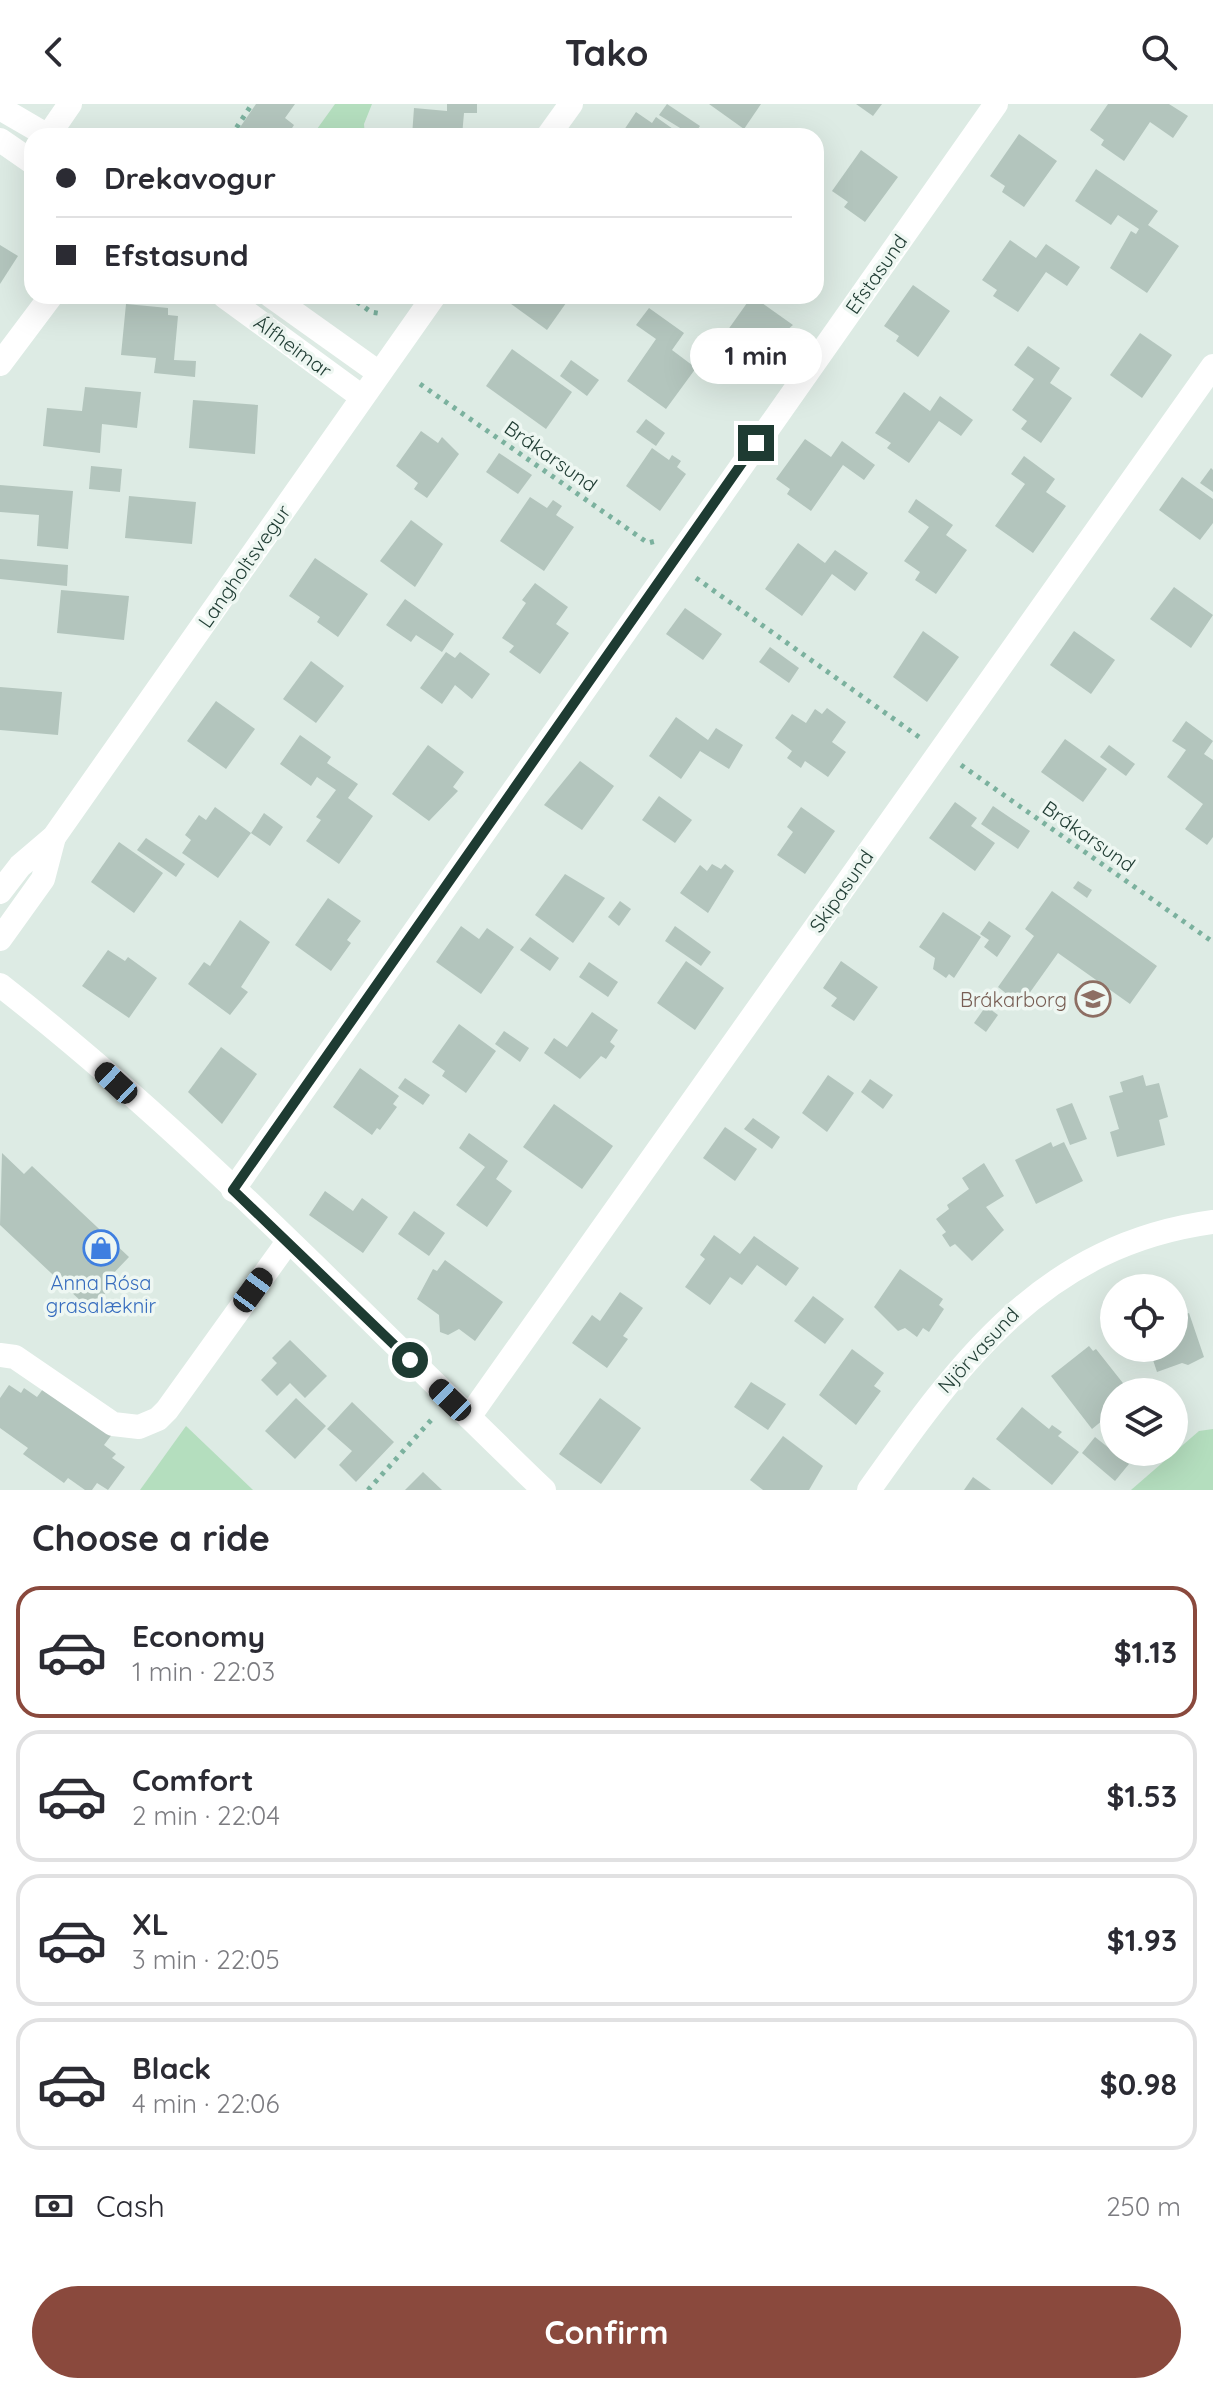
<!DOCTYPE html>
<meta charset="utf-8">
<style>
body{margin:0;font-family:Quicksand,sans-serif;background:#f7f7f7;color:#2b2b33;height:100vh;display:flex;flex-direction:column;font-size:30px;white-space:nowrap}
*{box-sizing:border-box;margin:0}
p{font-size:26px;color:#7c7c81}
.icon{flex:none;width:44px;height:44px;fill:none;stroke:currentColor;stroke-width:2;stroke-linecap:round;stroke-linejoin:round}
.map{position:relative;height:1386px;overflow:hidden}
.side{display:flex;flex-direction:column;background:#fff;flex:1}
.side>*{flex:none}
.top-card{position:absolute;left:24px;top:24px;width:800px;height:176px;border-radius:24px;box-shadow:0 8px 32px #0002;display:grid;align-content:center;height:176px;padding:0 32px;background:#fff}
.buttons{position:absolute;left:1100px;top:1170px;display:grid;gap:16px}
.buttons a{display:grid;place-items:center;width:88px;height:88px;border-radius:50%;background:#fff;box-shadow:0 8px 32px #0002;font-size:40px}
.end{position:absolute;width:36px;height:36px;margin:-18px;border:10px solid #1e3b32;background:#fff;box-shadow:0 0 0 4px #fff}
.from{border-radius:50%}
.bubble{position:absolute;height:56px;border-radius:28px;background:#fff;box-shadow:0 8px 32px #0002;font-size:26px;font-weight:700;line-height:56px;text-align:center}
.car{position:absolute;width:24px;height:48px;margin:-24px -12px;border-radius:10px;box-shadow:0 0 6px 2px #0007;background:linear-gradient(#222 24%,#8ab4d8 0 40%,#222 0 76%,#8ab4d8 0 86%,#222 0)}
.top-card b{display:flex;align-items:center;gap:28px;height:76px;font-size:30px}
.top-card b+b{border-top:2px solid #e1e1e2}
.top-card i{width:20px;height:20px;background:#2b2b33}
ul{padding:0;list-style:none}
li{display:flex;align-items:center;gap:24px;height:132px;margin:0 16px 12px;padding:0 16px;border:4px solid #e1e1e2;border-radius:24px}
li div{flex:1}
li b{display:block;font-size:30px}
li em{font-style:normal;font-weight:700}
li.active{border-color:#8a493d}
li>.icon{width:72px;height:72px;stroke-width:1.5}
h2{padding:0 32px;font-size:36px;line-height:96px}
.pay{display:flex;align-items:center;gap:20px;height:88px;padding:0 32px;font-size:30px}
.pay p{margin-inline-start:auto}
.button{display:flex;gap:16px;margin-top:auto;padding:16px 32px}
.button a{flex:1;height:92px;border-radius:48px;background:#8a493d;color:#fff;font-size:32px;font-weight:700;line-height:92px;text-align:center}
header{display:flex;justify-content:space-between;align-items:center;height:104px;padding:0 32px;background:#fff;font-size:36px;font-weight:700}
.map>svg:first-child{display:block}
</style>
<header><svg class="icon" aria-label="back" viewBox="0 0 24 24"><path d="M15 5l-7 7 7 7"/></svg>Tako<svg class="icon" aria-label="search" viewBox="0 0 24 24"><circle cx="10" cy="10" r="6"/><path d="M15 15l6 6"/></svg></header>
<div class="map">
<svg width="1213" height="1386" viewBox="0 0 1213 1386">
<rect width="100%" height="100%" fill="#ddebe4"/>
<g fill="#b4debe">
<polygon points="335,0 372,0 364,20 365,32 312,32"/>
<polygon points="186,1322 253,1386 140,1386"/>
<polygon points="1213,1325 1213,1386 1131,1386 1199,1327"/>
</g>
<g fill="#b3c5bd">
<polygon points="256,0 295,0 285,14 294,21 287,32 234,32"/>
<polygon points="447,0 477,0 477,9 464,9 462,32 412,32 414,4 447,7"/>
<polygon points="667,0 700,22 693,32 659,11"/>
<polygon points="709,0 761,0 744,25"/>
<polygon points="856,0 882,0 873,12"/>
<polygon points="1108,0 1169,0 1188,12 1173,34 1150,18 1124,57 1101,41 1104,36 1090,26"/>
<polygon points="636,8 652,19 656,13 683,32 620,32"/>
<polygon points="1019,30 1057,57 1024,103 1002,88 1005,82 990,72"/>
<polygon points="861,46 898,73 865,118 844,103 848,98 832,87"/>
<polygon points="1096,65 1158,107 1148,121 1179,142 1147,189 1110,164 1131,127 1136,130 1139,125 1118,111 1111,121 1075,97"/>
<polygon points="1010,136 1036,154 1046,140 1080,163 1067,182 1046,168 1018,208 993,192 997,186 982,176"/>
<polygon points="0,141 18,152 0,180"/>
<polygon points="913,181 950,207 918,253 896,237 899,232 884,222"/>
<polygon points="511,192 571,192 547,226 507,197"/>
<polygon points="752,192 793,221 786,227 765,263 725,230"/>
<polygon points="126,200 168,204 168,211 178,212 174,256 196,257 195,273 154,269 156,254 121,251"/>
<polygon points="649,204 684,229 672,246 696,264 666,305 627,277 656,235 636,221"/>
<polygon points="1140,229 1172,251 1142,294 1110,271"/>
<polygon points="1028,242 1060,264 1050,279 1072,294 1041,339 1021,325 1027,317 1012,306 1034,275 1014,261"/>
<polygon points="512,245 572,288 546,325 486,282"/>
<polygon points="571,256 599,276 587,292 560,272"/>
<polygon points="85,283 141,288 137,324 102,320 100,349 43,342 47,304 82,307"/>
<polygon points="904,288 930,307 940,292 973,316 961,332 939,317 909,359 887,344 891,339 875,329"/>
<polygon points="193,296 258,301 255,350 189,344"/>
<polygon points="646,315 665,329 656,342 636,328"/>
<polygon points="421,327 438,339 442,333 459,350 427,394 414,385 418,379 396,362"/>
<polygon points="805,335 831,353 842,337 875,361 864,376 843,361 811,407 787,390 790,385 776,375"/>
<polygon points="652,344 669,356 672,351 681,357 677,363 686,370 660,407 626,382"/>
<polygon points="499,349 532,371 518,390 486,368"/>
<polygon points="1024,352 1055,375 1046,388 1066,402 1033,449 995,422 1025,380 1011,370"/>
<polygon points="91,362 122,365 120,388 89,385"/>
<polygon points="1211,364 1213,366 1213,388 1200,379"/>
<polygon points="1182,373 1213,395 1213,419 1200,436 1159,406"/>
<polygon points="0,381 73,387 68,445 37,442 39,411 0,408"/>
<polygon points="129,392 196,398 192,440 125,434"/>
<polygon points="530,393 547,404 553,396 562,402 556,411 574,423 544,467 500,437"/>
<polygon points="916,395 953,421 946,431 967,446 936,490 915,476 920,468 904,457 929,423 908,408"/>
<polygon points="411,416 443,440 415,483 380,457"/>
<polygon points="798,439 825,459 835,446 868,469 855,487 832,470 802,512 765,485"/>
<polygon points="315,454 368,490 338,533 317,518 320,513 289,492"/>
<polygon points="0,455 68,461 67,482 0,475"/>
<polygon points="535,479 568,503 556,520 569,529 540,570 509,548 514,542 502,534 526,499 522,496"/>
<polygon points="1174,483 1213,511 1191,544 1150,515"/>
<polygon points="61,486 129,492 124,536 57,529"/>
<polygon points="405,495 454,530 442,548 416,531 411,538 386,521"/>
<polygon points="685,504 722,530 703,556 666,530"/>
<polygon points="923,527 959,553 927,598 893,573"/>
<polygon points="1074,527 1115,556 1091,590 1050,561"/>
<polygon points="770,543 799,564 789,579 759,558"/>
<polygon points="446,548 455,554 460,548 490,570 472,595 455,581 442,600 420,584"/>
<polygon points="311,557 344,582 316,619 283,595"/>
<polygon points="0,583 62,588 58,631 0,626"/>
<polygon points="216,597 255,625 226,665 187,637"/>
<polygon points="827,604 846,618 832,638 846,648 828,673 805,657 801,664 787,654 792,647 775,634 792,610 806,619 815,605 822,610"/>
<polygon points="676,613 708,636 716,624 743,641 729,665 700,647 681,675 649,652"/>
<polygon points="1186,617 1213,637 1204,650 1213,656 1213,733 1207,741 1185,725 1203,700 1167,673 1186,646 1172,637"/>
<polygon points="300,631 331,653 327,659 358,680 348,694 373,712 339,760 306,737 321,716 316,713 336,686 317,673 311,682 280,660"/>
<polygon points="1065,635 1107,665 1083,698 1041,668"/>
<polygon points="428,641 464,668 453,683 458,687 429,717 392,690"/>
<polygon points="1109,641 1135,660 1126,672 1100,653"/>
<polygon points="580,657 614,682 582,726 544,701"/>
<polygon points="659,692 692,716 675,739 642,716"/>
<polygon points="955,698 977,714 971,722 995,739 975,767 929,734"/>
<polygon points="993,702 1030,727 1018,745 981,720"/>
<polygon points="215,703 251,729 264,709 283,723 270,742 251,729 218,774 182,749 191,736 185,731 199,711 206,716"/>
<polygon points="801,703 835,727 805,770 777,751 793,728 787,723"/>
<polygon points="146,734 185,760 176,773 137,746"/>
<polygon points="119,738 163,769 134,809 91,778"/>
<polygon points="712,760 721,765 725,760 734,767 708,809 680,789 700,761 707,767"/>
<polygon points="565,770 605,794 573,839 535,811"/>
<polygon points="1078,777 1092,786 1087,794 1073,784"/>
<polygon points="1052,787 1157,862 1130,900 1058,849 1021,901 998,883 1034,832 1025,825"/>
<polygon points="328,794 361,817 347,836 351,839 331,867 295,841"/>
<polygon points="620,797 631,805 619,822 608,813"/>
<polygon points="943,808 981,833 954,874 949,870 946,874 933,865 935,854 919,843"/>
<polygon points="240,816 270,838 241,883 248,888 230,911 188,880 204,858 210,862"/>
<polygon points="989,817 1011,832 997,853 984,843 989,836 980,830"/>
<polygon points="461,822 479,835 487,824 514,843 481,890 436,858"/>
<polygon points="675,822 711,848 701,862 665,837"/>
<polygon points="530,833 559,854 550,867 520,846"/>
<polygon points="108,846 125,857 128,853 157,874 129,914 82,882"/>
<polygon points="686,857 724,884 695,926 657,899"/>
<polygon points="841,857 878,883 854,917 831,902 837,894 823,884"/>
<polygon points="589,858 618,878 608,893 579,873"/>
<polygon points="986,902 998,911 986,928 974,919"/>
<polygon points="592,908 618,926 610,938 615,942 606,955 601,952 580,975 544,949 554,934 567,943"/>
<polygon points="459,920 496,947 466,989 442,972 445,967 432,958"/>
<polygon points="504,927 529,944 520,958 495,940"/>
<polygon points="221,943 257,970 222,1020 188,988"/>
<polygon points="360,964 399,992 393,1000 397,1003 380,1026 377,1024 372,1031 333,1003"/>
<polygon points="828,971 854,989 827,1028 802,1009"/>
<polygon points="1143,971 1146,982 1159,979 1168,1013 1159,1016 1165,1041 1117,1053 1110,1028 1119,1025 1109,992 1123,988 1120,978"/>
<polygon points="405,974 430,991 423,1001 398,984"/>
<polygon points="870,975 893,991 883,1005 861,988"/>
<polygon points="1072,999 1087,1035 1070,1041 1056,1005"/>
<polygon points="554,1000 613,1042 582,1085 523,1043"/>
<polygon points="753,1014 780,1033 772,1045 744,1025"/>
<polygon points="725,1023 757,1045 735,1077 703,1054"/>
<polygon points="469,1029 508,1057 496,1075 512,1087 487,1123 456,1101 485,1063 459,1044"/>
<polygon points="1051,1038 1053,1043 1064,1038 1083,1077 1036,1100 1015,1056"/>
<polygon points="2,1049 24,1070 32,1062 129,1153 107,1176 112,1182 93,1202 87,1197 84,1200 0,1121"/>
<polygon points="984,1059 1004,1092 986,1103 1004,1126 972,1157 955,1140 950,1143 942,1131 946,1128 936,1115 949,1105 947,1101 969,1085 962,1074"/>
<polygon points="325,1087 353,1107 362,1094 388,1113 363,1149 309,1111"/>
<polygon points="414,1107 445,1129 429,1152 398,1130"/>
<polygon points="714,1131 740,1150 754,1132 799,1164 786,1182 757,1161 742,1181 730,1173 710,1201 685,1183 705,1155 700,1151"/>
<polygon points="445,1156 503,1198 475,1237 459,1225 448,1231 440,1228 439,1211 417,1195 433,1165 437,1167"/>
<polygon points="900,1165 943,1195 939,1201 944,1205 929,1228 923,1224 917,1233 905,1224 898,1227 874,1203"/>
<polygon points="620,1188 643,1204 623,1232 628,1235 607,1264 572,1239 592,1211 600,1217"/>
<polygon points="813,1192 844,1215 825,1240 794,1217"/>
<polygon points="1189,1209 1204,1253 1188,1261 1182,1259 1157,1268 1149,1244 1174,1244 1174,1214"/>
<polygon points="290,1236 327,1272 305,1294 290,1279 277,1292 261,1276 277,1259 272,1254"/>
<polygon points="1089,1242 1093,1247 1096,1245 1130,1288 1114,1288 1114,1307 1092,1325 1051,1272"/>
<polygon points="852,1245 884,1269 874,1282 881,1287 856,1321 819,1291"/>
<polygon points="751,1278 786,1300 768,1326 734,1303"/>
<polygon points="9,1281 21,1289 24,1284 37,1293 46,1281 113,1329 104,1341 116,1350 112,1354 125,1363 108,1386 97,1379 92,1386 85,1386 68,1374 64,1379 23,1350 28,1344 0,1324 0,1294"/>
<polygon points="296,1294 326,1322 295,1355 265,1327"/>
<polygon points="600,1294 641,1324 601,1380 559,1350"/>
<polygon points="352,1298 394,1338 356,1378 339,1361 352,1347 327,1325"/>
<polygon points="1022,1303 1049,1325 1052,1321 1062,1328 1058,1332 1079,1348 1052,1381 996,1335"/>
<polygon points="783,1332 823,1362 809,1386 763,1386 750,1376"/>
<polygon points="1095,1333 1129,1360 1115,1377 1082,1349"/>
<polygon points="423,1368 442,1386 405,1386"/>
<polygon points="973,1373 991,1386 964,1386"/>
</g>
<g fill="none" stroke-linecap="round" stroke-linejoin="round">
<g stroke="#7bb19e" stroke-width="5" stroke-dasharray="4 6" stroke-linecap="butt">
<polyline points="231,32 252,0"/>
<polyline points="349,192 371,208 383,210"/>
<polyline points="420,280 648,439 656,437"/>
<polyline points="696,474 919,633"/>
<polyline points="961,661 1213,838"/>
<polyline points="368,1386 433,1314"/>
</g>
<g stroke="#fff" stroke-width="24">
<polyline points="0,4 48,32 70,0"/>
<polyline points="548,32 571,0"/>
<polyline points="0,36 32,58"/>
<polyline points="224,192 362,293"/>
<polyline points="271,192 379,269"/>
<polyline points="0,260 51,192"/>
<polyline points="0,788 20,762 54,733 434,192"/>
<polyline points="0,835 43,775 54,733"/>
<path d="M 0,881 C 194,1032 367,1216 544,1386"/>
<polyline points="233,1086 996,0"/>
<polyline points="0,1251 15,1253 113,1320 139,1323 158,1315 167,1306 287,1139"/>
<polyline points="469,1313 1213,262"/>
<path d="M 869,1386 C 961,1256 1044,1141 1213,1118"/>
</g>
</g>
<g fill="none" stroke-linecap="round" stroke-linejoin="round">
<polyline stroke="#1e3b32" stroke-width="10" points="410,1256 233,1086 756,339"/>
</g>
<defs>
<symbol id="school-ring" viewBox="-11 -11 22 22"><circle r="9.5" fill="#eef7f2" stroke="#8d6e63" stroke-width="1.5"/><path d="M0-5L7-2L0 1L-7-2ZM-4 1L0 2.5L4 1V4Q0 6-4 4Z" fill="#8d6e63"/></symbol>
<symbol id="shop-ring" viewBox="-11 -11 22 22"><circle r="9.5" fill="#eef7f2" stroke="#3f7fe0" stroke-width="1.5"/><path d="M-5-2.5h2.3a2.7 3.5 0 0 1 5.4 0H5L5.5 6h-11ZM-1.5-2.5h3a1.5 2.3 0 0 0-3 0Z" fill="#3f7fe0"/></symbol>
</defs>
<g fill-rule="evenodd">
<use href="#school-ring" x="1073" y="875" width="40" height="40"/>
<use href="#shop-ring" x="81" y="1124" width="40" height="40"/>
</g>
<g text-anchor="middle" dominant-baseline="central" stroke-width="7" stroke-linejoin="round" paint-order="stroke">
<g font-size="20" fill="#1e3b32" stroke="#eef7f2">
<text transform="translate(876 170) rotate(-55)">Efstasund</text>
<text transform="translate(293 242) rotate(36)">Álfheimar</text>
<text transform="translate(551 352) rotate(35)">Brákarsund</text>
<text transform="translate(244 462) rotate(-55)">Langholtsvegur</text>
<text transform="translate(1089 732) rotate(35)">Brákarsund</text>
<text transform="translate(841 787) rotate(-55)">Skipasund</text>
<text transform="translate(978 1246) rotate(-47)">Njörvasund</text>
</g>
<g font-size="20" fill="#785e54" stroke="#eef7f2" text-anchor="end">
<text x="1067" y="895">Brákarborg</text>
</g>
<g font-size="20" fill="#366cbe" stroke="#eef7f2">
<text x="101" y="1178">Anna Rósa<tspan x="101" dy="23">grasalæknir</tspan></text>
</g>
</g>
</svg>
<div class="buttons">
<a><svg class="icon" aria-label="locate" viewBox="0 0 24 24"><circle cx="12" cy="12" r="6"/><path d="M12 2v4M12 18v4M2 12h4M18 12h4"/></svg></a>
<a><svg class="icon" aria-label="layers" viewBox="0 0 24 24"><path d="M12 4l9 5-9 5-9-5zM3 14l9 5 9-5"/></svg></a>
</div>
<i class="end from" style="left:410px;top:1256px"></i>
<i class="end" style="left:756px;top:339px"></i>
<div class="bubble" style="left:690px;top:224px;width:132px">1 min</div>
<i class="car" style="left:116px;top:979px;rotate:313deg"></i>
<i class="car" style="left:253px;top:1186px;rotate:36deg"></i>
<i class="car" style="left:450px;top:1296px;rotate:314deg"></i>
<div class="top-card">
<b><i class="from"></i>Drekavogur</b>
<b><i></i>Efstasund</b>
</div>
</div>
<section class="side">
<h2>Choose a ride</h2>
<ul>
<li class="active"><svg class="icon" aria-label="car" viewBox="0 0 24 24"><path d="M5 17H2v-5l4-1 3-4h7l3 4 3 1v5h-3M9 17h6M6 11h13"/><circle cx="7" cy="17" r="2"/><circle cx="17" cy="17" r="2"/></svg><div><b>Economy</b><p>1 min · 22:03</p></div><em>$1.13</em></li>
<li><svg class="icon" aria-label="car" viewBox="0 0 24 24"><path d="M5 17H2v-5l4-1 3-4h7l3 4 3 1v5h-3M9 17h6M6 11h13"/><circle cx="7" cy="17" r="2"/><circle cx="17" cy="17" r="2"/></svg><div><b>Comfort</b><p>2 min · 22:04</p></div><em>$1.53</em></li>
<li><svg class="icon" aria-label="car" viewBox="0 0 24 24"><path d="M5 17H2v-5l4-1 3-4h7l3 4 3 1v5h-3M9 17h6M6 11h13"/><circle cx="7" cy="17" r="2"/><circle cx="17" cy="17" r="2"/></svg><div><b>XL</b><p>3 min · 22:05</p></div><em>$1.93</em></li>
<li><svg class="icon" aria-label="car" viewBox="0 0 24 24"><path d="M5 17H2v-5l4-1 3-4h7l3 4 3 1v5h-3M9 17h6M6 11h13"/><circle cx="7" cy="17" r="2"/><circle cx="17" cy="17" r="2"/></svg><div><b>Black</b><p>4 min · 22:06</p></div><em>$0.98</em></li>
</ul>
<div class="pay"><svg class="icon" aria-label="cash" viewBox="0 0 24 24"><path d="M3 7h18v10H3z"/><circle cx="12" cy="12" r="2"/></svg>Cash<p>250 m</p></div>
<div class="button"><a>Confirm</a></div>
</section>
